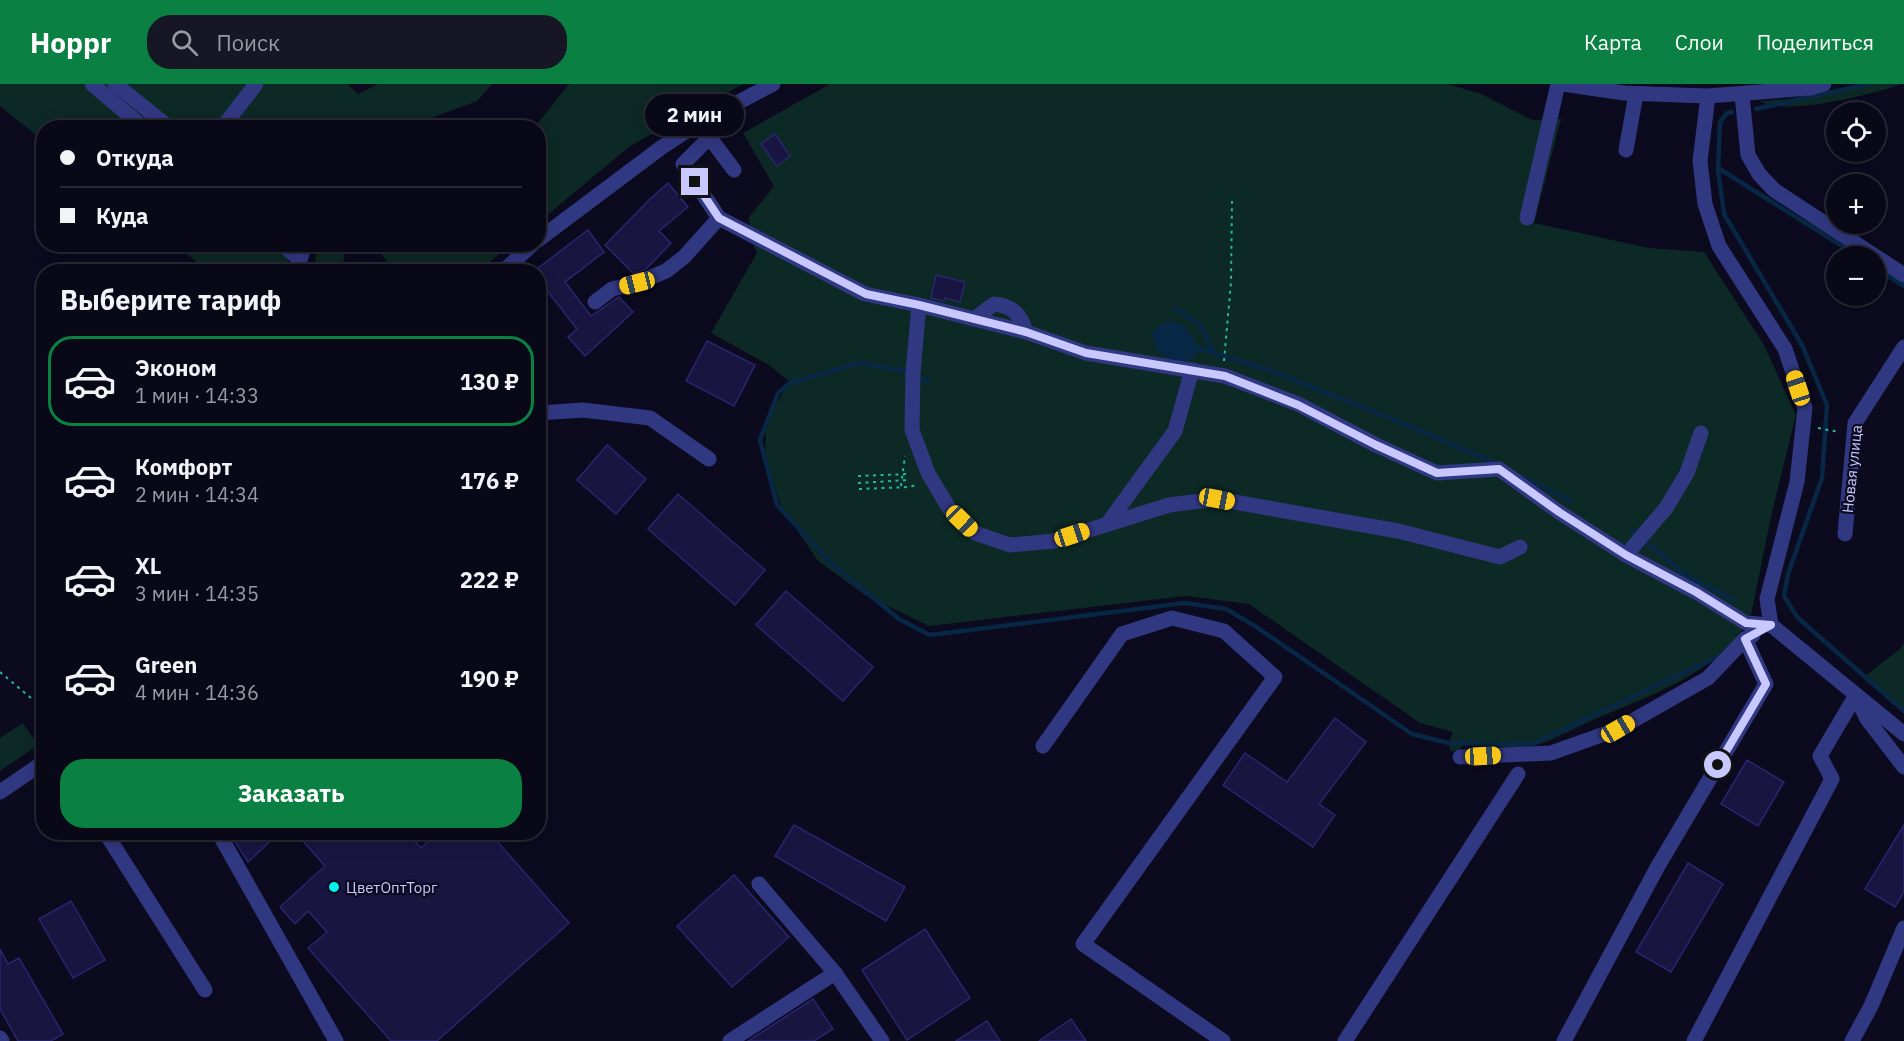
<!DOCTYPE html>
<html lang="ru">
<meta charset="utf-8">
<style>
body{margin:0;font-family:"IBM Plex Sans",sans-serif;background:#161624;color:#f1f3f6;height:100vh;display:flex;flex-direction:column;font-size:22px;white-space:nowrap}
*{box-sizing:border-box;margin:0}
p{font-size:20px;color:#989aa1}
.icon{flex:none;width:33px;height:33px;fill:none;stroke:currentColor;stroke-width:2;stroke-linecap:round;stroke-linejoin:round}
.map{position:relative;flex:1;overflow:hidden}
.side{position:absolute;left:36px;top:180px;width:510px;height:576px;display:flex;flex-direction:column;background:#080817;border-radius:24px;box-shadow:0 3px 15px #0003,0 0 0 2px #292936}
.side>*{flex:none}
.guide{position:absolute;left:36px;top:36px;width:510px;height:132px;border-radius:24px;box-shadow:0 3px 15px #0003,0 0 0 2px #292936;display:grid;align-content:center;height:132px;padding:0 24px;background:#080817}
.tools{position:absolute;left:1826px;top:18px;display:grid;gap:12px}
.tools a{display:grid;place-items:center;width:60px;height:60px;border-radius:50%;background:#080817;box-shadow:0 3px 15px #0003,0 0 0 2px #292936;font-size:30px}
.end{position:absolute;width:27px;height:27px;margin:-14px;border:8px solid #c8c8ff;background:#111;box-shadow:0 0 0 3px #111}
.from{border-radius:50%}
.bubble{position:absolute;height:42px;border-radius:21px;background:#080817;box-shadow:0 3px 15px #0003,0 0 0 2px #292936;font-size:20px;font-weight:700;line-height:42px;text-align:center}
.car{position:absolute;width:18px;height:36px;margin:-18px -9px;border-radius:8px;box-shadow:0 0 4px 2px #0007;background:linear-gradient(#f5c518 24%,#345 0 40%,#f5c518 0 76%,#345 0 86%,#f5c518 0)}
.guide b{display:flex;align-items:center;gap:21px;height:57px;font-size:22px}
.guide b+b{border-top:2px solid #292936}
.guide i{width:15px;height:15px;background:#f1f3f6}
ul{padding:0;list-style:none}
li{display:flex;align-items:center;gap:18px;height:90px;margin:0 12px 9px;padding:0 12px;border:3px solid transparent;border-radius:24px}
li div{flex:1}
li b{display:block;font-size:22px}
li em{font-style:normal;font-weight:700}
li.current{border-color:#0b8043}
li>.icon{width:54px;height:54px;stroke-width:1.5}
h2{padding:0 24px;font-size:27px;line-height:72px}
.primary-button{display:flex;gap:12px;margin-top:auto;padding:12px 24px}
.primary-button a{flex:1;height:69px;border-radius:24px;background:#0b8043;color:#fff;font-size:24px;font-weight:700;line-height:69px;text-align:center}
header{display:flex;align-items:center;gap:36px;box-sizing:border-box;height:84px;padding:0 30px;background:#0b8043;color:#fff}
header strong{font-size:28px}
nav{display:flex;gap:33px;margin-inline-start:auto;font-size:21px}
.search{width:420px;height:54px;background:#161624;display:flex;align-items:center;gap:15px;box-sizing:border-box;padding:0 21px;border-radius:24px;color:#989aa1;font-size:22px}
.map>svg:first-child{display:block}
</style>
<header>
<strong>Hoppr</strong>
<div class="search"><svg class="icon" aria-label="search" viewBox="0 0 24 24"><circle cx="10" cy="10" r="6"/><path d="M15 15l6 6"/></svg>Поиск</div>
<nav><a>Карта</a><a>Слои</a><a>Поделиться</a></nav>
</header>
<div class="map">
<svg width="1904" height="957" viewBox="0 0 1904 957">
<rect width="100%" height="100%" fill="#0b0a1f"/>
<g fill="#0d2925">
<polygon points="0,0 262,0 259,8 264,0 347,0 358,10 378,0 492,0 477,17 407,43 44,44 43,57 0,22"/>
<polygon points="569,0 743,0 630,62 539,138 538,44 535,43"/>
<path d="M 830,0 L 1447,0 L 1481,10 L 1532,36 L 1561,35 L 1534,139 L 1649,164 L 1704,168 L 1764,261 L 1796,331 L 1772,428 L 1751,531 C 1721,590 1647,612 1591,637 C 1574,644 1549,659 1532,662 C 1509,665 1486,662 1463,661 L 1458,667 L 1450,667 L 1449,659 L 1453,648 L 1420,639 L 1249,520 L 1186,512 L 929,542 L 865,511 L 818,477 L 782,424 L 765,377 L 766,335 L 790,298 L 769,281 L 711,249 L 757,169 L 748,149 L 750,145 L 749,133 L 774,102 L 743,49 Z"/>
<path d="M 1862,0 L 1902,0 C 1872,10 1787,33 1760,17 C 1795,16 1828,9 1862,0 Z"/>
<polygon points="175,161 301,161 280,188 209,187"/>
<polygon points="315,161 347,161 341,187 316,187"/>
<polygon points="385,161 385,160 511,161 478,187 393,187 381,169"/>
<polygon points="1904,559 1904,625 1865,592 1900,565"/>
<polygon points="23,639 38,661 0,687 0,654"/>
</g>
<path fill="#082745" d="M 1173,237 L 1186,243 L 1200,265 L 1193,274 L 1183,280 C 1163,274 1156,271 1152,249 L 1159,241 Z"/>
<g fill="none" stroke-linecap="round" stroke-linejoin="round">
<g stroke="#082745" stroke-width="4.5">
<polyline points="1756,25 1868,0"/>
<polyline points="1732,28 1727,29 1720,38 1718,86 1724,130 1802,261 1827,321 1822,394 1788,490 1784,512 1798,534 1904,627"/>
<polyline points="1718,84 1858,172"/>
<polyline points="1875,183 1904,202"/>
<polyline points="1175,224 1201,242 1214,269 1269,286 1407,341 1498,380"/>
<polyline points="1200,265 1214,269"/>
<polyline points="910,288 859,279 790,299 778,309 760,356 777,421 832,480 899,535 930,551 1185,519 1226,525 1255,542 1412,650 1449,659 1509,660 1535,659 1719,572"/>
<polyline points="917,292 928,298"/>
<polyline points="1519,391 1571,417"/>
<polyline points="1632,446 1684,490 1734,516"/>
</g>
</g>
<g fill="#181541" stroke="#2a256f" stroke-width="1.5">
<polygon points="775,50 790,72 777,82 761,60"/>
<polygon points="668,99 688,123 659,147 671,159 646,185 634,190 605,161 650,115"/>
<polygon points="588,146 604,168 565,198 591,232 619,213 633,228 585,272 568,253 577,245 538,195 538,184"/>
<polygon points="936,191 965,198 960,218 945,214 944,217 931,214"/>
<polygon points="707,257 755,281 734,322 686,297"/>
<polygon points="607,361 646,395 616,430 577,396"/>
<polygon points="678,410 765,486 735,521 648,445"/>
<polygon points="786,507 873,583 843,617 756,541"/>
<polygon points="1335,634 1366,658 1319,720 1335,731 1313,763 1223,701 1245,669 1287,698"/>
<polygon points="1747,676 1784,698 1758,742 1721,720"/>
<polygon points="794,741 905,803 886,837 775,772"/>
<polygon points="1904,741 1904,808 1895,823 1865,805"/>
<polygon points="229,748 280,748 248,778"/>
<polygon points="295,748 407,748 421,764 438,748 489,748 569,839 437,957 391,957 308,864 327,848 308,827 295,840 280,823 325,782"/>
<polygon points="1688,779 1723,800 1671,888 1636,868"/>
<polygon points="734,791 789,853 732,903 677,842"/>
<polygon points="71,817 105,876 73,894 39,835"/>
<polygon points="925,845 970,914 907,956 862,886"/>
<polygon points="0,865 8,880 19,874 63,950 51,957 18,957 0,925"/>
<polygon points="813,915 833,945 814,957 748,957"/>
<polygon points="1071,935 1086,957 1039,957"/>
<polygon points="987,937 1000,957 956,957"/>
</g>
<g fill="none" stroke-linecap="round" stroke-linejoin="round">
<g stroke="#23b89d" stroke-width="2" stroke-dasharray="3 4.5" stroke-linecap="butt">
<polyline points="1224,277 1231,198 1232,117"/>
<polyline points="1818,344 1839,348"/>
<polyline points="858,392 909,390"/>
<polyline points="858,399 909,396"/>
<polyline points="901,402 905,372"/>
<polyline points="859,405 910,403 918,400"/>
<polyline points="0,588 44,625"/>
</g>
<g stroke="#313882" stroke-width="15">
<polyline points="92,0 144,44"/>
<polyline points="115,0 170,44"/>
<polyline points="1563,0 1624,9 1708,12 1810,4 1824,0"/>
<polyline points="1742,11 1748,71 1759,90 1774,106 1904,191"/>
<polyline points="1708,12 1700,77 1705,120 1719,162 1785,265 1805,324 1797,398 1767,515 1771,541 1904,650"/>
<polyline points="222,44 256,0"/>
<polyline points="704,46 734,86"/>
<polyline points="710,53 683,80 719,134 865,210 919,221 1026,248 1086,269 1225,292 1298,320 1376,361 1437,389 1499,385 1559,428 1626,471 1696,508 1746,539 1771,541"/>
<polyline points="1626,66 1636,10"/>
<polyline points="1527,134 1558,0"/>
<polyline points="538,156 662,63 699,39 773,0"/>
<polyline points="282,160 300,176"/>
<polyline points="296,188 305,160"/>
<polyline points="502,188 533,160"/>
<polyline points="595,218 612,205 637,199 666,187 684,173 719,134"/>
<polyline points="919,221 913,289 912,346 928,389 950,426 975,449 1010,461 1054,457 1169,421 1217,415 1398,447 1500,473 1520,463"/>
<path d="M 974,235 L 994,220 C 1013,222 1021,231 1026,248"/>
<polyline points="538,329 583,326 650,334 709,375"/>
<polyline points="1108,439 1175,347 1192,286"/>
<polyline points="1845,450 1855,339 1904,263"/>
<polyline points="1626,471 1666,424 1687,389 1701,349"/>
<polyline points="1857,614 1867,635 1904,683"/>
<polyline points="1043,662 1122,550 1172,534 1224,547 1275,593 1083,860 1223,957"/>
<polyline points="1460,673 1551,669 1618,645 1708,594 1745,555 1753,551"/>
<polyline points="0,708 44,678"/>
<polyline points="105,748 205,906"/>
<polyline points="218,748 336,957"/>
<polyline points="759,800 835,889 882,957"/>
<polyline points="0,954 2,957"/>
<polyline points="730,957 835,889"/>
<polyline points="1345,957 1518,690"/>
<polyline points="1564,957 1658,782 1766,600 1745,555"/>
<polyline points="1694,957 1832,695 1820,672 1856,611"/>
<polyline points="1852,957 1871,922 1904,844"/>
</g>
</g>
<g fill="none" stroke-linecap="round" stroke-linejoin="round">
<polyline stroke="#c8c8ff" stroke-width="8" points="695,98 719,134 866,210 919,221 1026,248 1086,269 1225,292 1298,321 1376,361 1437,389 1499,385 1559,428 1626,471 1696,508 1746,539 1771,541 1745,555 1766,600 1718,681"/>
</g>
<circle fill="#00f3ed" stroke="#0b0a1f" stroke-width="2" cx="334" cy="803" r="6"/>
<g text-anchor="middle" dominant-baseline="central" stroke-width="4.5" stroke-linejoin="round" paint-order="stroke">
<g font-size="15" fill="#c8c8ff" stroke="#0b0a1f">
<text transform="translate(1852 385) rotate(-84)">Новая улица</text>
</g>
<g font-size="15" fill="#c8c8ff" stroke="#0b0a1f" text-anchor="start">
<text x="346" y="803">ЦветОптТорг</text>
</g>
</g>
</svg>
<div class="tools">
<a><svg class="icon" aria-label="locate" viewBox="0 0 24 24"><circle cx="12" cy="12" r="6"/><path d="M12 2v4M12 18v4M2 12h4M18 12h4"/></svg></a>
<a>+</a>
<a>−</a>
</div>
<i class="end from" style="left:1718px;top:681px"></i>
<i class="end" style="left:695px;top:98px"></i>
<div class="bubble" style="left:645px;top:10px;width:99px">2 мин</div>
<i class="car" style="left:637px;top:199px;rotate:256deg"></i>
<i class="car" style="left:1798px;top:304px;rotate:342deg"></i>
<i class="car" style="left:1217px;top:415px;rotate:101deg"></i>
<i class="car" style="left:962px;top:437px;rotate:134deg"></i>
<i class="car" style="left:1072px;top:451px;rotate:72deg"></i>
<i class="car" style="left:1618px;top:645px;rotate:60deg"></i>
<i class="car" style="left:1483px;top:672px;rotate:87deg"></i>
<div class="guide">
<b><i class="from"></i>Откуда</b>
<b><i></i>Куда</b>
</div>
<section class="side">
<h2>Выберите тариф</h2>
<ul>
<li class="current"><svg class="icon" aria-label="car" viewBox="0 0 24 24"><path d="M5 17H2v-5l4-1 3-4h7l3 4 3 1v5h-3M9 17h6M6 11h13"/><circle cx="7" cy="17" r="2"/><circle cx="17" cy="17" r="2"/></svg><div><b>Эконом</b><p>1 мин · 14:33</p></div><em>130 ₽</em></li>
<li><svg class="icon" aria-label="car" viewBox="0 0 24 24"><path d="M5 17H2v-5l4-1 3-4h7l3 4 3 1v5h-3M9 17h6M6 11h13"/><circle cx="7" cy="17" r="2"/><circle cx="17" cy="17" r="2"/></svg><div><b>Комфорт</b><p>2 мин · 14:34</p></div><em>176 ₽</em></li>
<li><svg class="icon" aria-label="car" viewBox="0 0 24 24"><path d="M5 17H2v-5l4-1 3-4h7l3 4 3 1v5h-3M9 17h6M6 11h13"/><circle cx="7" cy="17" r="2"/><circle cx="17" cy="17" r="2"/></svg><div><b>XL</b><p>3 мин · 14:35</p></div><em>222 ₽</em></li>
<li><svg class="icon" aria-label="car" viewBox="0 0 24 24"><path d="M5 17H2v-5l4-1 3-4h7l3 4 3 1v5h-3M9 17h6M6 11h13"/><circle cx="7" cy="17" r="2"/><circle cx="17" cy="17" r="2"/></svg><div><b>Green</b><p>4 мин · 14:36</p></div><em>190 ₽</em></li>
</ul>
<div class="primary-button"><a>Заказать</a></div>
</section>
</div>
